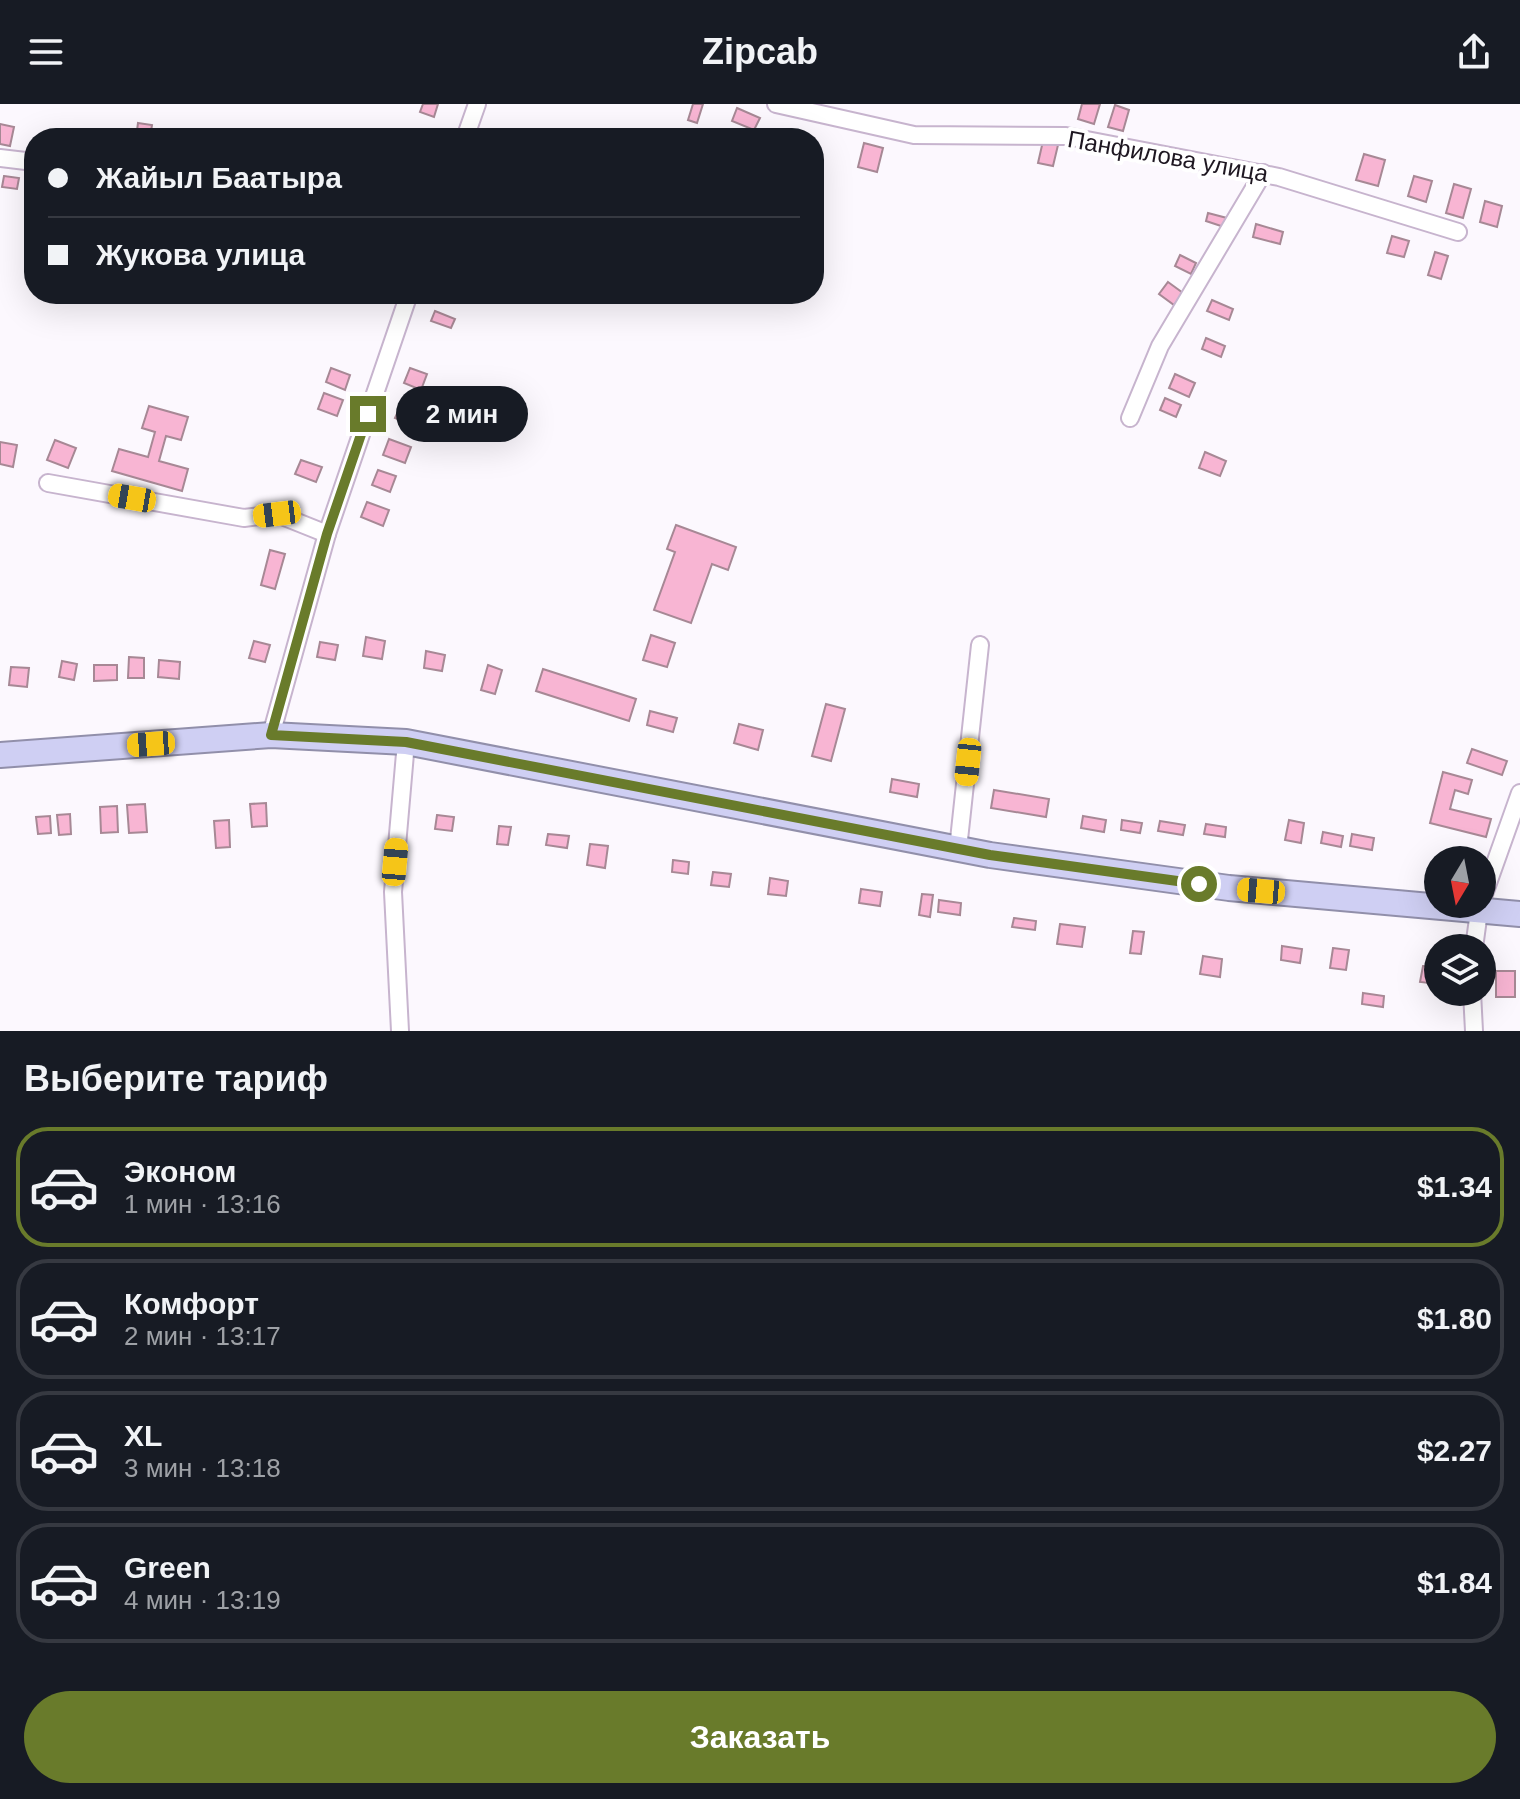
<!DOCTYPE html>
<html lang="ru">
<meta charset="utf-8">
<style>
body{margin:0;font-family:Helvetica,sans-serif;background:#20242c;color:#f1f3f6;height:100vh;display:flex;flex-direction:column;font-size:30px;white-space:nowrap}
*{box-sizing:border-box;margin:0}
p{font-size:26px;color:#9ea1a6}
.icon{flex:none;width:44px;height:44px;fill:none;stroke:currentColor;stroke-width:2;stroke-linecap:round;stroke-linejoin:round}
.map{position:relative;height:927px;overflow:hidden}
.panel{display:flex;flex-direction:column;background:#171b24;flex:1}
.panel>*{flex:none}
.banner{position:absolute;left:24px;top:24px;width:800px;height:176px;border-radius:32px;box-shadow:0 8px 32px #0002;display:grid;align-content:center;height:176px;padding:0 24px;background:#171b24}
.needle{width:52px;rotate:190deg}
.buttons{position:absolute;left:1424px;top:742px;display:grid;gap:16px}
.buttons a{display:grid;place-items:center;width:72px;height:72px;border-radius:50%;background:#171b24;box-shadow:0 8px 32px #0002;font-size:40px}
.end{position:absolute;width:36px;height:36px;margin:-18px;border:10px solid #697b2b;background:#fff;box-shadow:0 0 0 4px #fff}
.from{border-radius:50%}
.bubble{position:absolute;height:56px;border-radius:28px;background:#171b24;box-shadow:0 8px 32px #0002;font-size:26px;font-weight:600;line-height:56px;text-align:center}
.car{position:absolute;width:24px;height:48px;margin:-24px -12px;border-radius:10px;box-shadow:0 0 6px 2px #0007;background:linear-gradient(#f5c518 24%,#345 0 40%,#f5c518 0 76%,#345 0 86%,#f5c518 0)}
.banner b{display:flex;align-items:center;gap:28px;height:76px;font-size:30px}
.banner b+b{border-top:2px solid #363941}
.banner i{width:20px;height:20px;background:#f1f3f6}
ul{padding:0;list-style:none}
li{display:flex;align-items:center;gap:24px;height:120px;margin:0 16px 12px;padding:0 8px;border:4px solid #363941;border-radius:32px}
li div{flex:1}
li b{display:block;font-size:30px}
li em{font-style:normal;font-weight:600}
li.active{border-color:#697b2b}
li>.icon{width:72px;height:72px;stroke-width:1.5}
h2{padding:0 24px;font-size:36px;line-height:96px}
.primary-button{display:flex;gap:16px;margin-top:auto;padding:16px 24px}
.primary-button a{flex:1;height:92px;border-radius:48px;background:#697b2b;color:#fff;font-size:32px;font-weight:600;line-height:92px;text-align:center}
header{display:flex;justify-content:space-between;align-items:center;height:104px;padding:0 24px;background:#171b24;font-size:36px;font-weight:600}
.map>svg:first-child{display:block}
</style>
<header><svg class="icon" aria-label="menu" viewBox="0 0 24 24"><path d="M4 6h16M4 12h16M4 18h16"/></svg>Zipcab<svg class="icon" aria-label="share" viewBox="0 0 24 24"><path d="M12 15V3M7 8l5-5 5 5M5 13v7h14v-7"/></svg></header>
<div class="map">
<svg width="1520" height="927" viewBox="0 0 1520 927">
<rect width="100%" height="100%" fill="#fcf8fe"/>
<g fill="#f8b5d3" stroke="#a78895" stroke-width="2">
<polygon points="423,0 438,0 434,13 420,8"/>
<polygon points="693,0 703,0 697,19 688,16"/>
<polygon points="1082,0 1100,0 1094,20 1078,15"/>
<polygon points="1115,1 1129,6 1123,27 1108,23"/>
<polygon points="737,4 760,14 754,26 732,17"/>
<polygon points="138,19 152,21 150,34 136,34"/>
<polygon points="0,20 14,23 10,42 0,40"/>
<polygon points="160,28 174,31 173,34 159,34"/>
<polygon points="1043,37 1058,41 1053,62 1038,59"/>
<polygon points="864,39 883,44 877,68 858,63"/>
<polygon points="1364,50 1385,56 1378,82 1356,76"/>
<polygon points="4,72 19,74 17,85 2,83"/>
<polygon points="1414,72 1432,77 1426,98 1408,92"/>
<polygon points="1454,80 1471,85 1463,114 1446,109"/>
<polygon points="1485,97 1502,102 1497,123 1480,118"/>
<polygon points="1208,109 1227,114 1224,123 1206,117"/>
<polygon points="1256,120 1283,128 1280,140 1253,133"/>
<polygon points="1392,132 1409,137 1404,153 1387,149"/>
<polygon points="1435,148 1448,152 1441,175 1428,171"/>
<polygon points="1180,151 1196,159 1191,170 1175,162"/>
<polygon points="1168,178 1183,189 1174,201 1159,190"/>
<polygon points="444,190 463,190 461,196"/>
<polygon points="1212,196 1233,205 1229,216 1207,207"/>
<polygon points="435,207 455,215 451,224 431,217"/>
<polygon points="1206,234 1225,242 1221,253 1202,245"/>
<polygon points="331,264 350,271 345,286 326,278"/>
<polygon points="410,264 427,270 421,286 404,279"/>
<polygon points="1175,270 1195,279 1189,293 1169,284"/>
<polygon points="324,289 343,296 337,312 318,305"/>
<polygon points="1165,294 1181,301 1176,313 1160,306"/>
<polygon points="401,301 420,308 415,322 395,314"/>
<polygon points="149,302 188,313 181,336 166,332 159,357 188,365 182,387 112,367 119,345 148,353 155,328 142,324"/>
<polygon points="389,335 411,343 405,359 383,351"/>
<polygon points="55,336 76,344 68,364 47,356"/>
<polygon points="0,338 17,341 13,363 0,360"/>
<polygon points="1205,348 1226,357 1220,372 1199,364"/>
<polygon points="301,356 322,363 316,378 295,370"/>
<polygon points="378,366 396,372 390,388 372,381"/>
<polygon points="367,398 389,406 383,422 361,413"/>
<polygon points="676,421 736,443 728,466 712,460 691,519 654,506 675,448 667,445"/>
<polygon points="270,446 285,450 275,485 261,481"/>
<polygon points="651,531 675,539 667,563 643,556"/>
<polygon points="366,533 385,537 382,555 363,552"/>
<polygon points="254,537 270,541 265,558 249,554"/>
<polygon points="320,538 338,541 335,556 317,553"/>
<polygon points="426,547 445,551 442,567 424,564"/>
<polygon points="129,553 144,554 144,574 128,574"/>
<polygon points="159,556 180,558 179,575 158,573"/>
<polygon points="62,557 77,560 74,576 59,573"/>
<polygon points="94,561 117,561 117,576 94,577"/>
<polygon points="488,561 502,566 495,590 481,586"/>
<polygon points="11,563 29,564 27,583 9,581"/>
<polygon points="543,565 636,595 629,617 536,587"/>
<polygon points="826,600 845,605 831,657 812,652"/>
<polygon points="650,607 677,614 673,628 647,621"/>
<polygon points="739,620 763,626 758,646 734,639"/>
<polygon points="1472,645 1507,657 1502,671 1467,659"/>
<polygon points="1443,668 1472,676 1468,690 1455,686 1450,705 1491,715 1486,733 1430,719"/>
<polygon points="892,675 919,680 917,693 890,688"/>
<polygon points="994,686 1049,695 1046,713 991,704"/>
<polygon points="266,699 267,722 252,723 250,700"/>
<polygon points="145,700 147,728 129,729 127,701"/>
<polygon points="117,702 118,728 101,729 100,703"/>
<polygon points="70,710 71,730 59,731 57,711"/>
<polygon points="437,711 454,713 452,727 435,725"/>
<polygon points="50,712 51,729 38,730 36,713"/>
<polygon points="1083,712 1106,716 1104,728 1081,724"/>
<polygon points="229,716 230,743 216,744 214,717"/>
<polygon points="1122,716 1142,719 1140,729 1121,726"/>
<polygon points="1289,716 1304,719 1301,739 1285,736"/>
<polygon points="1160,717 1185,721 1183,731 1158,727"/>
<polygon points="1206,720 1226,723 1225,733 1204,730"/>
<polygon points="499,722 511,723 508,741 497,740"/>
<polygon points="1323,728 1343,732 1341,743 1321,739"/>
<polygon points="548,730 569,732 567,744 546,741"/>
<polygon points="1352,730 1374,734 1372,746 1350,742"/>
<polygon points="590,740 608,742 605,764 587,761"/>
<polygon points="673,756 689,758 688,770 672,768"/>
<polygon points="713,768 731,770 729,783 711,781"/>
<polygon points="770,774 788,777 786,792 768,790"/>
<polygon points="861,785 882,788 880,802 859,799"/>
<polygon points="922,790 933,791 930,813 919,811"/>
<polygon points="939,796 961,799 960,811 938,808"/>
<polygon points="1014,814 1036,817 1035,826 1012,823"/>
<polygon points="1060,820 1085,823 1082,843 1057,840"/>
<polygon points="1133,827 1144,828 1141,850 1130,849"/>
<polygon points="1282,842 1302,845 1300,859 1281,856"/>
<polygon points="1333,844 1349,846 1346,866 1330,864"/>
<polygon points="1203,852 1222,855 1220,873 1200,870"/>
<polygon points="1423,862 1438,864 1438,880 1420,878"/>
<rect x="1496" y="867" width="19" height="26"/>
<polygon points="1363,889 1384,892 1383,903 1362,900"/>
</g>
<g fill="none" stroke-linecap="round" stroke-linejoin="round">
<defs>
<g id="minor">
<polyline points="776,0 914,31 1066,32 1279,73 1458,128"/>
<polyline points="465,34 477,0"/>
<polyline points="0,54 34,58"/>
<polyline points="1130,314 1160,242 1263,69"/>
<polyline points="48,379 244,414 277,410 327,430"/>
<polyline points="271,631 327,430 409,190"/>
<polyline points="958,745 980,541"/>
<polyline points="1482,796 1520,689"/>
<polyline points="1474,844 1480,800"/>
<polyline points="1472,888 1474,927"/>
<polyline points="400,927 393,788 406,638"/>
</g>
<polyline id="highway" points="0,651 271,631 406,638 990,751 1229,784 1520,810"/>
</defs>
<use href="#minor" stroke="#c7b4ce" stroke-width="20"/>
<use href="#highway" stroke="#918faa" stroke-width="28"/>
<use href="#minor" stroke="#fff" stroke-width="16"/>
<use href="#highway" stroke="#cfcff3" stroke-width="24"/>
</g>
<g fill="none" stroke-linecap="round" stroke-linejoin="round">
<polyline stroke="#697b2b" stroke-width="10" points="368,310 327,430 271,631 406,638 990,751 1199,780"/>
</g>
<g text-anchor="middle" dominant-baseline="central" stroke-width="8" stroke-linejoin="round" paint-order="stroke">
<g font-size="24" fill="#1e1721" stroke="#fff">
<text transform="translate(1168 52) rotate(10)">Панфилова улица</text>
</g>
</g>
</svg>
<div class="buttons">
<a><svg class="needle" viewBox="-14 -14 28 28"><path d="M0-13l5 13h-10z" fill="#e53935"/><path d="M0 13l5-13h-10z" fill="#9ea1a6"/></svg></a>
<a><svg class="icon" aria-label="layers" viewBox="0 0 24 24"><path d="M12 4l9 5-9 5-9-5zM3 14l9 5 9-5"/></svg></a>
</div>
<i class="end from" style="left:1199px;top:780px"></i>
<i class="end" style="left:368px;top:310px"></i>
<div class="bubble" style="left:396px;top:282px;width:132px">2 мин</div>
<i class="car" style="left:132px;top:394px;rotate:280deg"></i>
<i class="car" style="left:277px;top:410px;rotate:263deg"></i>
<i class="car" style="left:151px;top:640px;rotate:266deg"></i>
<i class="car" style="left:968px;top:658px;rotate:186deg"></i>
<i class="car" style="left:395px;top:758px;rotate:5deg"></i>
<i class="car" style="left:1261px;top:787px;rotate:275deg"></i>
<div class="banner">
<b><i class="from"></i>Жайыл Баатыра</b>
<b><i></i>Жукова улица</b>
</div>
</div>
<section class="panel">
<h2>Выберите тариф</h2>
<ul>
<li class="active"><svg class="icon" aria-label="car" viewBox="0 0 24 24"><path d="M5 17H2v-5l4-1 3-4h7l3 4 3 1v5h-3M9 17h6M6 11h13"/><circle cx="7" cy="17" r="2"/><circle cx="17" cy="17" r="2"/></svg><div><b>Эконом</b><p>1 мин · 13:16</p></div><em>$1.34</em></li>
<li><svg class="icon" aria-label="car" viewBox="0 0 24 24"><path d="M5 17H2v-5l4-1 3-4h7l3 4 3 1v5h-3M9 17h6M6 11h13"/><circle cx="7" cy="17" r="2"/><circle cx="17" cy="17" r="2"/></svg><div><b>Комфорт</b><p>2 мин · 13:17</p></div><em>$1.80</em></li>
<li><svg class="icon" aria-label="car" viewBox="0 0 24 24"><path d="M5 17H2v-5l4-1 3-4h7l3 4 3 1v5h-3M9 17h6M6 11h13"/><circle cx="7" cy="17" r="2"/><circle cx="17" cy="17" r="2"/></svg><div><b>XL</b><p>3 мин · 13:18</p></div><em>$2.27</em></li>
<li><svg class="icon" aria-label="car" viewBox="0 0 24 24"><path d="M5 17H2v-5l4-1 3-4h7l3 4 3 1v5h-3M9 17h6M6 11h13"/><circle cx="7" cy="17" r="2"/><circle cx="17" cy="17" r="2"/></svg><div><b>Green</b><p>4 мин · 13:19</p></div><em>$1.84</em></li>
</ul>
<div class="primary-button"><a>Заказать</a></div>
</section>
